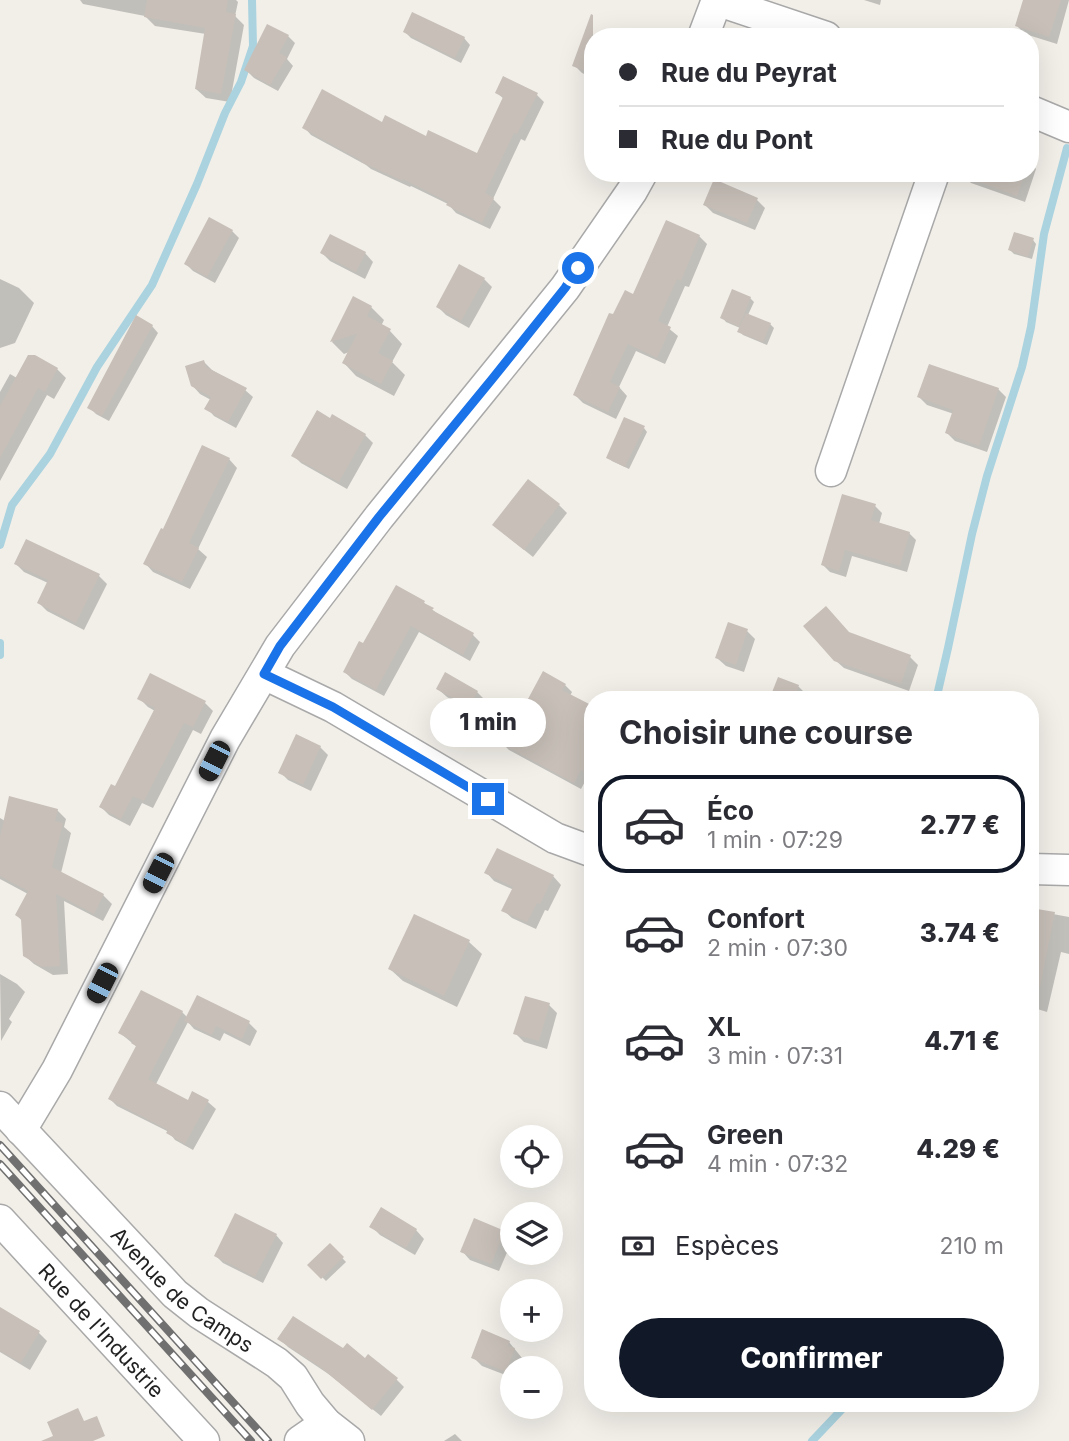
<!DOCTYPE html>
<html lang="fr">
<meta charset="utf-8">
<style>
body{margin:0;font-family:Inter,sans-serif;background:#f2f2f3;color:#2b2b33;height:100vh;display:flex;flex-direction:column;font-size:26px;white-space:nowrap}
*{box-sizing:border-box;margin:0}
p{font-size:23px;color:#7c7c81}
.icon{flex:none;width:38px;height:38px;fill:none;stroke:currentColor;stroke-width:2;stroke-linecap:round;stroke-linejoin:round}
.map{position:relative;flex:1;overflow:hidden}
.details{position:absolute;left:584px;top:691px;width:455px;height:721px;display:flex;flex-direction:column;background:#fff;border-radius:28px;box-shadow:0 7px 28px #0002}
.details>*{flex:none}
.banner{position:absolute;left:584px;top:28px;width:455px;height:154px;border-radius:28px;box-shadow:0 7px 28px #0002;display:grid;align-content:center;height:154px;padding:0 35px;background:#fff}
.fabs{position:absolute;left:500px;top:1125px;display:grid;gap:14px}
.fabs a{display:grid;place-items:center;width:63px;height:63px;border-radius:50%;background:#fff;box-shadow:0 7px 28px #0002;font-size:35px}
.end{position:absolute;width:32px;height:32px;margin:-16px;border:9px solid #1a73e8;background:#fff;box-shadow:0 0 0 4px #fff}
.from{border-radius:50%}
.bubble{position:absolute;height:49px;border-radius:24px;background:#fff;box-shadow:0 7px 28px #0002;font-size:23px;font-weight:800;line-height:49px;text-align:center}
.car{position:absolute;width:21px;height:42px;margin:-21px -10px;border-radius:9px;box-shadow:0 0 5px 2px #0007;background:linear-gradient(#222 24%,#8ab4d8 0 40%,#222 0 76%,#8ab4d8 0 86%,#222 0)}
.banner b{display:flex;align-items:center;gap:24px;height:66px;font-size:26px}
.banner b+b{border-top:2px solid #e1e1e2}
.banner i{width:18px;height:18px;background:#2b2b33}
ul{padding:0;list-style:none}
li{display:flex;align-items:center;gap:21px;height:98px;margin:0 14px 10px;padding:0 21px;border:4px solid transparent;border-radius:28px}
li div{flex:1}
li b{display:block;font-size:26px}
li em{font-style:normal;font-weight:800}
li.on{border-color:#111827}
li>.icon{width:63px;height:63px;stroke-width:1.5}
h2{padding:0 35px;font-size:32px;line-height:84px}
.pay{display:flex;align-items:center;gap:18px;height:77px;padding:0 35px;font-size:26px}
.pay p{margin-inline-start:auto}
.primary-button{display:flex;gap:14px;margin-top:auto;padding:14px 35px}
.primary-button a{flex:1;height:80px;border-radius:42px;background:#111827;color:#fff;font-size:28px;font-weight:800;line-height:80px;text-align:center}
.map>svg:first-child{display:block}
</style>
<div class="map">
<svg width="1069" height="1441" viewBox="0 0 1069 1441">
<rect width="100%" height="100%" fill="#f2efe9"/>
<g fill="#0003">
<polygon points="80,0 236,0 238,2 235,16 244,25 230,102 206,98 196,89 206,34 155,26 145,16 83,4"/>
<polygon points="864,0 881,0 880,5"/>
<polygon points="1025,0 1069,0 1057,44 1025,34 1017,26"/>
<polygon points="405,32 464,38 470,45 461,63 411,38"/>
<polygon points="288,36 295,43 287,59 293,66 278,91 254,78 246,70"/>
<polygon points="582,43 593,47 593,78 582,73 574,65"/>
<polygon points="497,93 537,95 544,102 525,141 521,139 493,199 501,207 490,229 456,213 448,204 411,186 410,187 371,169 366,165 311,135 304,127 382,124 478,156 504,99"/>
<polygon points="1031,163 1036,169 1025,202 971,183 964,176 965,173 1031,173"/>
<polygon points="757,200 765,208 755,230 713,213 705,205"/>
<polygon points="232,231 239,238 215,283 193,271 186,264"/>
<polygon points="699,236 707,244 689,287 685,286 667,327 678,336 665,364 636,351 619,387 627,396 616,419 583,403 575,395 614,317"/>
<polygon points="1033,240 1036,244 1032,259 1014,254 1010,250"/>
<polygon points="322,253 365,253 373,262 365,279 330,261"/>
<polygon points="0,279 19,288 34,303 15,343 0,348"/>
<polygon points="484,279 492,287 469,328 446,315 438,307"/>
<polygon points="354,298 371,307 384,320 381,326 390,331 402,344 392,362 405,375 394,396 356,376 344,363 349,352 344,354 332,342"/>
<polygon points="750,298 754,302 748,315 770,324 774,328 767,345 743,335 739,331 740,328 726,322 723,318"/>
<polygon points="152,326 158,333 109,421 96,414 89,407"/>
<polygon points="30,355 57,369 66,378 54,399 47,395 0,481 0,392 10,374 17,378"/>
<polygon points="204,362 212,370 245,390 253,397 236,428 214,416 207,408 211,400 200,394 192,385"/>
<polygon points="998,389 1006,397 987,452 955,441 947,433 954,414 927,405 919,397"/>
<polygon points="644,428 647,432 629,469 612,461 608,457"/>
<polygon points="365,435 373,443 347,489 301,463 293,455"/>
<polygon points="229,459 237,468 198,549 207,557 190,589 153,572 145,563 164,532"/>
<polygon points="559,505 567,513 533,557 503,533"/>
<polygon points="875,506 882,513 879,524 909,533 916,540 907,572 852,556 846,577 830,572 823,565"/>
<polygon points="16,564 99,576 107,584 84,630 47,611 39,603 48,583 24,572"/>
<polygon points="424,603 439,615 473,635 480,642 470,661 419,632 384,696 352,679 345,672 363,646"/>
<polygon points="747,631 755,639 744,672 726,666 717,658"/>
<polygon points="850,635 910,657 918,665 909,691 844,668 835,660"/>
<polygon points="779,679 799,687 807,695 805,700 771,700"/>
<polygon points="565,685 572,692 570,696 593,708 593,779 588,776 581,789 509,750 502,743"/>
<polygon points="438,689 477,692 485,700 477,714 447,697"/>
<polygon points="139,698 205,703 213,711 201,734 193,730 153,808 142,803 130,826 109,815 101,807 116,789 155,711 148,707"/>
<polygon points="320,747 328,755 311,791 288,780 280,772"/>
<polygon points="57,810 66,819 64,827 71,833 61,873 103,895 112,904 103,921 64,901 68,974 53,975 34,964 24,955 22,921 17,915 28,894 0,879 0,818 5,821"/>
<polygon points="486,872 553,876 561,885 548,911 545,910 536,929 512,918 503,910 514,890 494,881"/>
<polygon points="1031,910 1069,917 1069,954 1061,952 1047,1012 1031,1007 1031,970 1037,944 1031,943"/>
<polygon points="469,942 482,954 457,1007 403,981 390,969"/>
<polygon points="0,974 17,984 25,992 9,1019 12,1022 1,1041"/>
<polygon points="549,1005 557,1013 547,1049 524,1042 515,1033"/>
<polygon points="182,1012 188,1018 249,1023 257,1031 250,1046 224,1033 220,1041 194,1029 188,1022 155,1086 188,1103 193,1093 208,1102 216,1109 193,1150 175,1140 169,1132 117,1106 110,1099 137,1047 120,1033"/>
<polygon points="372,1227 416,1230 424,1239 415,1255 380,1235"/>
<polygon points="504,1232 512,1241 499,1271 470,1260 462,1251"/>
<polygon points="276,1235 283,1243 263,1283 223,1263 216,1256"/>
<polygon points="330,1245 346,1262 326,1281 310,1265"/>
<polygon points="0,1309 39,1333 47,1341 30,1370 0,1352"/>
<polygon points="280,1339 344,1350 396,1379 404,1387 381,1416 330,1375 288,1347"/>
<polygon points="509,1342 522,1358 518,1368 513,1368 513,1378 482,1366 473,1357"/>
<polygon points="455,1434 462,1441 444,1441"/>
</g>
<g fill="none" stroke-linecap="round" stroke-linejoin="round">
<g stroke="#aad3df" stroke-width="8">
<polyline points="0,545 12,505 50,454 97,367 152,285 197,184 225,113 241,82 253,46 252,0"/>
<polyline points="0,643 0,655"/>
<polyline points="936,700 948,648 972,534 987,476 1022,367 1031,327 1044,234 1067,148"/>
<polyline points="812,1441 847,1404"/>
</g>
</g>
<g fill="#c7bfb8">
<polygon points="147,0 228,0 226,12 236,14 221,94 195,89 205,28 144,17"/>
<polygon points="1023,0 1061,0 1049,37 1015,26"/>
<polygon points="412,12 465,37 455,58 403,32"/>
<polygon points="591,14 593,15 593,74 572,66"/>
<polygon points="267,24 289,35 279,53 287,57 270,85 244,70"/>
<polygon points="503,76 538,93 517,134 514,133 485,193 494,198 482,223 446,205 448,202 403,179 403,181 361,162 362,161 302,128 322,89 382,122 385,115 426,136 428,130 477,153 503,97 495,93"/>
<polygon points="962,173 1025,173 1017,196 962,176"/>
<polygon points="714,179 758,198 747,223 703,205"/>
<polygon points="209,217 233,230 207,277 184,264"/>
<polygon points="666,220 700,235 681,281 677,279 658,321 671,327 657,358 628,344 610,382 620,387 608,412 573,395 609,313 613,314 625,290 633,294"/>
<polygon points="1014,232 1034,238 1028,257 1008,250"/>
<polygon points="330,234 366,252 356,272 320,253"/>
<polygon points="459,264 485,278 461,321 436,307"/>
<polygon points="732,289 751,297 739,327 720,318"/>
<polygon points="353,296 372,306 367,316 391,329 378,353 393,361 381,384 342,363 357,334 330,342"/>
<polygon points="746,313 771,323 763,342 737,332"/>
<polygon points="136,315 153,325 102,416 87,408"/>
<polygon points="28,355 35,355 58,368 45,392 38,388 0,458 0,406"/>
<polygon points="204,360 206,367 247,388 228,422 204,409 211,397 191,386 185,366"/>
<polygon points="929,364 999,388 979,446 945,433 953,410 917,397"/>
<polygon points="317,410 330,418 332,414 366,434 339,482 291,456"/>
<polygon points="624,417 645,426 625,467 606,458"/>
<polygon points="202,445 230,458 189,543 199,548 182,582 143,564 161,528 163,529"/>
<polygon points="528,479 560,504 524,550 492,525"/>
<polygon points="842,494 876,504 871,520 910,532 900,566 845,550 839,571 821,565"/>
<polygon points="26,539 100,574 76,623 37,603 48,580 14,564"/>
<polygon points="396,585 425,601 424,603 434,608 432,610 474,633 463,655 411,626 376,690 343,672 359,641 363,643"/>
<polygon points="826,606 849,632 911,655 901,684 834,661 803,626"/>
<polygon points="728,622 748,629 736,665 715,658"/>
<polygon points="543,671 566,684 562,690 593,706 593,777 581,770 574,783 500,743 511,723 514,725"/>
<polygon points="445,672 478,691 469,707 436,689"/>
<polygon points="150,673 206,701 193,727 184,723 144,801 133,796 121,819 99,807 111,784 115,786 155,708 137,699"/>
<polygon points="778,677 799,685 794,700 769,700"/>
<polygon points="296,734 321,746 303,785 278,773"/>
<polygon points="9,796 58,809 55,821 63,823 52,867 104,894 94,914 56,894 60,966 42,967 23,956 21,919 15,915 28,891 0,876 0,837"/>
<polygon points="497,848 554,875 540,904 537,903 527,922 501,911 513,887 484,873"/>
<polygon points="1031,908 1055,912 1040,987 1031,986"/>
<polygon points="414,914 470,940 444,996 388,969"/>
<polygon points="141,990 183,1011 148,1079 188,1100 192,1091 209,1100 185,1144 166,1133 168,1130 108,1099 136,1046 131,1043 133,1041 118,1033"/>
<polygon points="197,995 250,1021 242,1039 216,1026 212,1035 184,1021"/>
<polygon points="525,996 550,1003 539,1041 513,1034"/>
<polygon points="381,1207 417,1229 406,1248 369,1227"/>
<polygon points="235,1213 277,1234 255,1277 214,1256"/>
<polygon points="474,1218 505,1231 491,1264 460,1252"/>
<polygon points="330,1243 344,1257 321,1279 307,1265"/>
<polygon points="0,1307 40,1331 21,1363 0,1351"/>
<polygon points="293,1316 343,1348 347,1343 365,1358 368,1354 398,1378 372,1410 320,1367 277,1339"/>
<polygon points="482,1329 510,1341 508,1346 515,1348 506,1372 471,1358"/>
<polygon points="78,1408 84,1421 97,1416 105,1436 93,1441 41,1441 53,1436 47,1422"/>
</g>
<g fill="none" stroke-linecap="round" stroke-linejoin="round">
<defs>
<g id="minor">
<polyline points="716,0 826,37"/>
<polyline points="703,37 717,0"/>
<polyline points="1031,111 1069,127"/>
<polyline points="831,471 934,173"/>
<polyline points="264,674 333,707 555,838 593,852"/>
<polyline points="1031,869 1069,870"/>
<path id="s1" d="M 0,1107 L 175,1294 L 199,1313 L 277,1363 L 293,1377 L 310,1404 L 326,1423 L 349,1441"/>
<polyline points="21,1130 57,1070 225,739 280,646 379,517 565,288 632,191 642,173"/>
<path id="s2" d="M 0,1220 L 204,1441"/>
<polyline points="300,1441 326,1423"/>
</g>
</defs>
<use href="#minor" stroke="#a9a9a9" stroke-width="33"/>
<use href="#minor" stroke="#fff" stroke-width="30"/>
<defs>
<g id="rail">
<polyline points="0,1145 268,1441"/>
<polyline points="0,1164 251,1441"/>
</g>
</defs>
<use href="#rail" stroke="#707070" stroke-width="8"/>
<use href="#rail" stroke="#fff" stroke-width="5" stroke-dasharray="16" stroke-linecap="butt"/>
</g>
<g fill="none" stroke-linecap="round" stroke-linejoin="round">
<polyline stroke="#1a73e8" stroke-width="9" points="488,799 333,707 264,674 280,646 379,517 493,378 565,288 578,268"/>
</g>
<g text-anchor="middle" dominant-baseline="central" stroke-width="5" stroke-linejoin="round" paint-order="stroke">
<g font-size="21" fill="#222" stroke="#fff">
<text stroke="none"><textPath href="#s1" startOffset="259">Avenue de Camps</textPath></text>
<text stroke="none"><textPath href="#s2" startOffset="150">Rue de l'Industrie</textPath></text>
</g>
</g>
</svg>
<div class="fabs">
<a><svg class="icon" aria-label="locate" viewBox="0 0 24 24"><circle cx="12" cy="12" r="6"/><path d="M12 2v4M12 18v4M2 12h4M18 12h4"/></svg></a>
<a><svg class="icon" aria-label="layers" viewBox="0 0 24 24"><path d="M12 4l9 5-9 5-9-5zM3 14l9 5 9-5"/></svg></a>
<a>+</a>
<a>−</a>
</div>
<i class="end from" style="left:578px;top:268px"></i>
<i class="end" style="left:488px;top:799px"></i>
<div class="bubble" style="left:430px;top:698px;width:116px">1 min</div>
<i class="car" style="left:214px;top:761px;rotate:207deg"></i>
<i class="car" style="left:158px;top:873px;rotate:207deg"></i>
<i class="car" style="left:102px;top:983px;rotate:207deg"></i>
<div class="banner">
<b><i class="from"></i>Rue du Peyrat</b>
<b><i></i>Rue du Pont</b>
</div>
<section class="details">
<h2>Choisir une course</h2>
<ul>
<li class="on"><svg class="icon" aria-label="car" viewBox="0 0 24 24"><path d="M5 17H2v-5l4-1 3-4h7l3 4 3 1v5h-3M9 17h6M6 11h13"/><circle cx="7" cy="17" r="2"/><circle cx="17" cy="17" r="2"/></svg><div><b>Éco</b><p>1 min · 07:29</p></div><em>2.77 €</em></li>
<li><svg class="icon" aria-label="car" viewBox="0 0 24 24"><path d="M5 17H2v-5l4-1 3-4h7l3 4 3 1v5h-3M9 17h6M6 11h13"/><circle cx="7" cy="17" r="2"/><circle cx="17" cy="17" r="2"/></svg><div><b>Confort</b><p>2 min · 07:30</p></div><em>3.74 €</em></li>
<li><svg class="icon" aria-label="car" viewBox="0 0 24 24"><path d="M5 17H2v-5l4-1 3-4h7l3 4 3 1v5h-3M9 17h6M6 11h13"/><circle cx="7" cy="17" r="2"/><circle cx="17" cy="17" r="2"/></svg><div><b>XL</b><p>3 min · 07:31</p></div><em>4.71 €</em></li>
<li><svg class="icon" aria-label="car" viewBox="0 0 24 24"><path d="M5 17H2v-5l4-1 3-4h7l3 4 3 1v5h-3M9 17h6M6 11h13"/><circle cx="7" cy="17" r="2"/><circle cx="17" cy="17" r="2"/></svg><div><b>Green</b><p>4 min · 07:32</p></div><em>4.29 €</em></li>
</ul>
<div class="pay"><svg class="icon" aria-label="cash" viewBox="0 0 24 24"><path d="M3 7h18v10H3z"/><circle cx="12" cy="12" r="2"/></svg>Espèces<p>210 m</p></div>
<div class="primary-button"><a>Confirmer</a></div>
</section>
</div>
